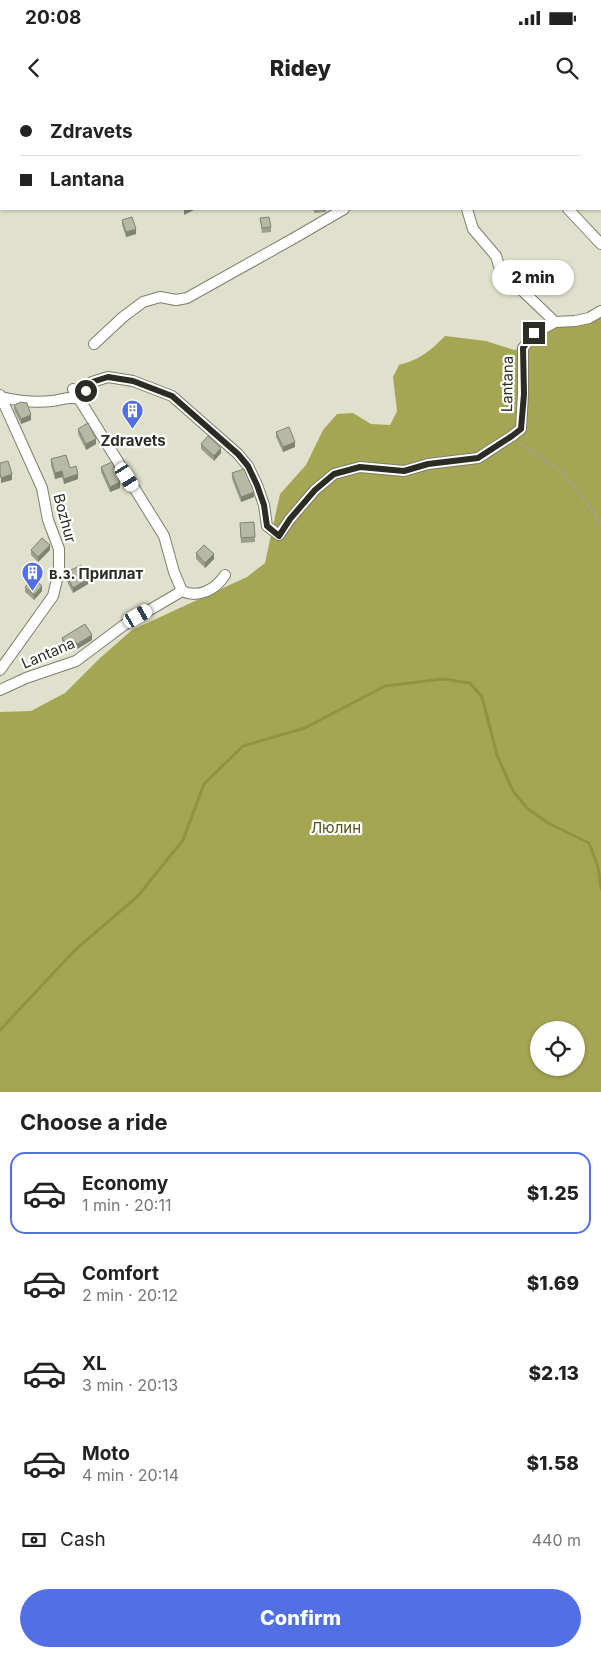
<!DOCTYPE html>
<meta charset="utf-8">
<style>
body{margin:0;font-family:Inter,sans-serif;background:#f2f2f2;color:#222;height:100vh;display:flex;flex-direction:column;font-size:19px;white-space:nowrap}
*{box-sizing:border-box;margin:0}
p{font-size:16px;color:#767676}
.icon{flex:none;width:28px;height:28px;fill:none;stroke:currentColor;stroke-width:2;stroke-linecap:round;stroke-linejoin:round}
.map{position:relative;height:992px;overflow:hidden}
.side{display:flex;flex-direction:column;background:#fff;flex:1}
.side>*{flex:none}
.hud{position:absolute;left:0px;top:0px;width:601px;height:110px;box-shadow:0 1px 4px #0004;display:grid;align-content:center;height:110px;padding:0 20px;background:#fff}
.fabs{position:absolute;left:530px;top:921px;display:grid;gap:10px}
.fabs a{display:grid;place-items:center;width:55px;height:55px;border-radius:50%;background:#fff;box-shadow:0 1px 4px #0004;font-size:25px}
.end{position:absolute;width:22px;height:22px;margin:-11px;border:6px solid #2c2c24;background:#fff;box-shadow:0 0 0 2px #fff}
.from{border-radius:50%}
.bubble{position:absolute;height:35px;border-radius:18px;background:#fff;box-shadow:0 1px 4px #0004;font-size:16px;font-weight:800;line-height:35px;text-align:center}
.car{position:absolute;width:15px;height:30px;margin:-15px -8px;border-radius:6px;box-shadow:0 0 4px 1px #0007;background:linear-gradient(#fff 24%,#345 0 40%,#fff 0 76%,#345 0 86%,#fff 0)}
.hud b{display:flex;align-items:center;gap:18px;height:48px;font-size:19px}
.hud b+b{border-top:1px solid #e0e0e0}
.hud i{width:12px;height:12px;background:#222}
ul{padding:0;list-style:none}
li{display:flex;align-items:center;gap:15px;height:82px;margin:0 10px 8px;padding:0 10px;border:2px solid transparent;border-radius:15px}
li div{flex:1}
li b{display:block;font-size:19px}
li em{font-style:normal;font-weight:800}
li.active{border-color:#526fe4}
li>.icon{width:45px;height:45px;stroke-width:1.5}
h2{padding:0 20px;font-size:22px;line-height:60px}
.pay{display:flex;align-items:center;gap:12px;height:55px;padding:0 20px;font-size:19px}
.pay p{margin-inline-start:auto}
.action{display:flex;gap:10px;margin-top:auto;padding:10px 20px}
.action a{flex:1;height:58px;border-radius:30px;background:#526fe4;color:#fff;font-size:20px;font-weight:800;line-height:58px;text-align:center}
.status{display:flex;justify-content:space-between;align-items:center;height:35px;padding:0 25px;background:#fff;direction:ltr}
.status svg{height:14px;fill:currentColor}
header{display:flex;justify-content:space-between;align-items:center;height:65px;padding:0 20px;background:#fff;font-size:22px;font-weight:800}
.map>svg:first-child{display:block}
</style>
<div class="status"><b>20:08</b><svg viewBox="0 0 49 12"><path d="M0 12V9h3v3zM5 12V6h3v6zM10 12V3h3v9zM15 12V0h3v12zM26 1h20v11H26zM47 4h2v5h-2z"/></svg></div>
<header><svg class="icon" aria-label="back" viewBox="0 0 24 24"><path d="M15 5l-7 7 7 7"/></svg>Ridey<svg class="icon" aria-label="search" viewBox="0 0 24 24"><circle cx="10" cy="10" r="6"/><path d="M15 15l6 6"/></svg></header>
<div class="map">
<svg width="601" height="992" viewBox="0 0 601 992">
<rect width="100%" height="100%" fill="#e0e1cc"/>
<path fill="#a4a653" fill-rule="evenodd" d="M 601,213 L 601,992 L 0,992 L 0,612 L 31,611 L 65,593 L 99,559 L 132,530 L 247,477 L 265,463 L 280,394 L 306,365 L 323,330 L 337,314 L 353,313 L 371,324 L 390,325 L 397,311 L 393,277 L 399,265 C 421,259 430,251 445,236 L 486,241 L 514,250 L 523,248 L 551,225 ZM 539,930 L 576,930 L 576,968 L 539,968 Z"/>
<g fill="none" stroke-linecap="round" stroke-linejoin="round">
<polyline stroke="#90933f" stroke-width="3" points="0,930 75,850 138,796 183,740 204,684 243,646 305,628 385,586 443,579 470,583 482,597 497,655 513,691 527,708 548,723 589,743 598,767 601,789"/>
<defs>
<g id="minor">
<polyline points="513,0 514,1"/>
<polyline points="576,0 577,1"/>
<polyline points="297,1 300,0"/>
<polyline points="600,43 601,44"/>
<polyline points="467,109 473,129 496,156 499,166 504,173 555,222"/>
<polyline points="568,109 601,144"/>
<polyline points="94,244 123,217 143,202 160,197 176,200 187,198 296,137 344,109"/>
<path d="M 73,289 L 164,436 L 174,472 L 182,491 C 199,499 216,489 225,475"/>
<polyline points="0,295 42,388 48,420 59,449 59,471 53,496 0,570"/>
<path d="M 1,297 C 18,301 34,303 52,301 C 62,300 69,296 79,299 L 92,282 L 108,277 L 133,281 L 172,296 L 238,354 L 248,366 L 257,385 L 264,405 L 267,426 L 279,435 L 290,419 L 315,390 L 334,374 L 360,367 L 404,371 L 428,364 L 478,358 L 512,336 L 521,329 L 523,294 L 523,248 L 535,233 L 555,222 L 575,221 L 589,218 L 601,211"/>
<polyline points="0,590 26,578 76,561 124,525 182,491"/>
</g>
</defs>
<use href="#minor" stroke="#7d7e6b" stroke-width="12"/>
<polyline stroke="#a2a392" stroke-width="2" stroke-dasharray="5 2.5" stroke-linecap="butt" points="519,343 561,371 585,401 601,424"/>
<use href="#minor" stroke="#fff" stroke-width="10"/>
</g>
<g fill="#9d9f8d">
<polygon points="314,109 326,109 326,112 314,113"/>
<polygon points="260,118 271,127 271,132 262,133"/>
<polygon points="122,120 136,134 126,137 122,125"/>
<polygon points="14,305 31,320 21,324 14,310"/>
<polygon points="78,329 96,344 86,350 78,334"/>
<polygon points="276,332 295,347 283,352 276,337"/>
<polygon points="201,344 221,353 214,361 201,349"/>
<polygon points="51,359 70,368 78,379 64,384 62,377 55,379 51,365"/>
<polygon points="101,367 120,388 110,392 101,372"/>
<polygon points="232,373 254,397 241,402 232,379"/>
<polygon points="240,423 255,437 255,442 241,443"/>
<polygon points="31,450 50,450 38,462 31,455"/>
<polygon points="196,453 214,459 205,468 196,459"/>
<polygon points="65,473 88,484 73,493 65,478"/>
<polygon points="25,487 42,491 34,500 25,492"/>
<polygon points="62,538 92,540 77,549 75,546 67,551 62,543"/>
</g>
<g fill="#808273">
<polygon points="185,109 194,109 194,110 184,115 184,110"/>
<polygon points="136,129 136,134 126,137 126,132"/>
<polygon points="31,315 31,320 21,324 21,319"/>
<polygon points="96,339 96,344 86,350 86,344"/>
<polygon points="295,342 295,347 283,352 283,347"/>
<polygon points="221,348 221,353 214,361 214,356"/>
<polygon points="62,371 62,377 55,379 55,373"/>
<polygon points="12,374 12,380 1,383 1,378"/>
<polygon points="78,374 78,379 64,384 64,379"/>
<polygon points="120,382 120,388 110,392 110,387"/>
<polygon points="254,392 254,397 241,402 241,397"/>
<polygon points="50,445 50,450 38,462 38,457"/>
<polygon points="214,454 214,459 205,468 205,463"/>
<polygon points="88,479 88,484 73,493 73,488"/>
<polygon points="42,486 42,491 34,500 34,495"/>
<polygon points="92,535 92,540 77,549 77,544"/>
<polygon points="75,541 75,546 67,551 67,546"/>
</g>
<g fill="#b7b9a4" stroke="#808273">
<polygon points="132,117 136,129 126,132 122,120"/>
<polygon points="269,117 271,127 262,128 260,118"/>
<polygon points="21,302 27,303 31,315 21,319 14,305"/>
<polygon points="88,323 96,339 86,344 78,329"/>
<polygon points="289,327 295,342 283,347 276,332"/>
<polygon points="208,336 221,348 214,356 201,344"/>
<polygon points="66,355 70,368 76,366 78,374 64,379 62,371 55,373 51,359"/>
<polygon points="8,361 12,374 1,378 0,373 0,363"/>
<polygon points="112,362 120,382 110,387 101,367"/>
<polygon points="244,369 254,392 241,397 232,373"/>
<polygon points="254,422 255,437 241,438 240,423"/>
<polygon points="42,438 50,445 38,457 31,450"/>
<polygon points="204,445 214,454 205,463 196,453"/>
<polygon points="81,465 88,479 73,488 65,473"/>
<polygon points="33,478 42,486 34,495 25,487"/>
<polygon points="85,524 92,535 77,544 75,541 67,546 62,538"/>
</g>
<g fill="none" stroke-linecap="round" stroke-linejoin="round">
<polyline stroke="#2c2c24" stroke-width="6" points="86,291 92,282 108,277 133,281 172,296 238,354 248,366 257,385 264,405 267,426 279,436 290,419 315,390 334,374 360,367 404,371 428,364 478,358 512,336 521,329 524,294 523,248 534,233"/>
</g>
<defs>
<symbol id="building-pin" viewBox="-11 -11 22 30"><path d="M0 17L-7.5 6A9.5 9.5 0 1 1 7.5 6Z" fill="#526fe4" stroke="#fff"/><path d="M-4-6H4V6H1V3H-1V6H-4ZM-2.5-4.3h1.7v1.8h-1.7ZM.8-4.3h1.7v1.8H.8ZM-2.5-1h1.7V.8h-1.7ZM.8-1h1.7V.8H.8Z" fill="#fff"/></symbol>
</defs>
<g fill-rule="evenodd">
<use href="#building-pin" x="120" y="298" width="25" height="34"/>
<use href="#building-pin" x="20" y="460" width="25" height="34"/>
</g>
<g text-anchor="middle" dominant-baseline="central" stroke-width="4.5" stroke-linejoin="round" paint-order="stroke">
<g font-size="15" fill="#2c2c24" stroke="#fff">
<text transform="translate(507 284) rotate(-89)">Lantana</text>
<text transform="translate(65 418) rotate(75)">Bozhur</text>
<text transform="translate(48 553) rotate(-23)">Lantana</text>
</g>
<g font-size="15" font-weight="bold" fill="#2c2c24" stroke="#fff">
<text x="133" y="340">Zdravets</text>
<text x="49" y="473" text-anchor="start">в.з. Приплат</text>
</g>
<g font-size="15" fill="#545517" stroke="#fff">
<text x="336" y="727">Люлин</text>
</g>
</g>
</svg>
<div class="fabs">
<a><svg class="icon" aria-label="locate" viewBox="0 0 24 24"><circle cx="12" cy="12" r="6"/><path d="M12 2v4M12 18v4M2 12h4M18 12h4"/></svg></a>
</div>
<i class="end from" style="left:86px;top:291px"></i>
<i class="end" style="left:534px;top:233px"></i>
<div class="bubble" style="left:492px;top:160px;width:82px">2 min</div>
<i class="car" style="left:127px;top:377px;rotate:148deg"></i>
<i class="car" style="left:138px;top:516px;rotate:60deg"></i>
<div class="hud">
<b><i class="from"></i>Zdravets</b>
<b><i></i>Lantana</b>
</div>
</div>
<section class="side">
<h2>Choose a ride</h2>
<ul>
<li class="active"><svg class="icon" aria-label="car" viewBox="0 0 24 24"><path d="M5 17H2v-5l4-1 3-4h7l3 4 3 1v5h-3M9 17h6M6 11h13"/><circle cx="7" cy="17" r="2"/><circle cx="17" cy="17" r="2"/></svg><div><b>Economy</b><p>1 min · 20:11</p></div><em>$1.25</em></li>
<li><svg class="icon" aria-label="car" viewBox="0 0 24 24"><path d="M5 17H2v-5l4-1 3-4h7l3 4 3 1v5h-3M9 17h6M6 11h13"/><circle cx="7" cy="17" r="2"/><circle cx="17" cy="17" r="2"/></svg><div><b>Comfort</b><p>2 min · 20:12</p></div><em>$1.69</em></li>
<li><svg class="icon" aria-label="car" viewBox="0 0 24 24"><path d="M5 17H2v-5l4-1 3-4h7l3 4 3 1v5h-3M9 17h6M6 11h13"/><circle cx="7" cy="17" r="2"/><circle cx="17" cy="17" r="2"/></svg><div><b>XL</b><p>3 min · 20:13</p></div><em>$2.13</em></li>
<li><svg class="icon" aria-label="car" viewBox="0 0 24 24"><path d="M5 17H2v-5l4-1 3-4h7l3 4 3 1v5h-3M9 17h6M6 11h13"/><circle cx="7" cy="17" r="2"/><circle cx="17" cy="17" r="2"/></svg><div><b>Moto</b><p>4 min · 20:14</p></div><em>$1.58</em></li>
</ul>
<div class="pay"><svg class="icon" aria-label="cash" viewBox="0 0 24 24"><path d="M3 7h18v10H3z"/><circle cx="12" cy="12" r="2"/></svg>Cash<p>440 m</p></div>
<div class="action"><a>Confirm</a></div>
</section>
